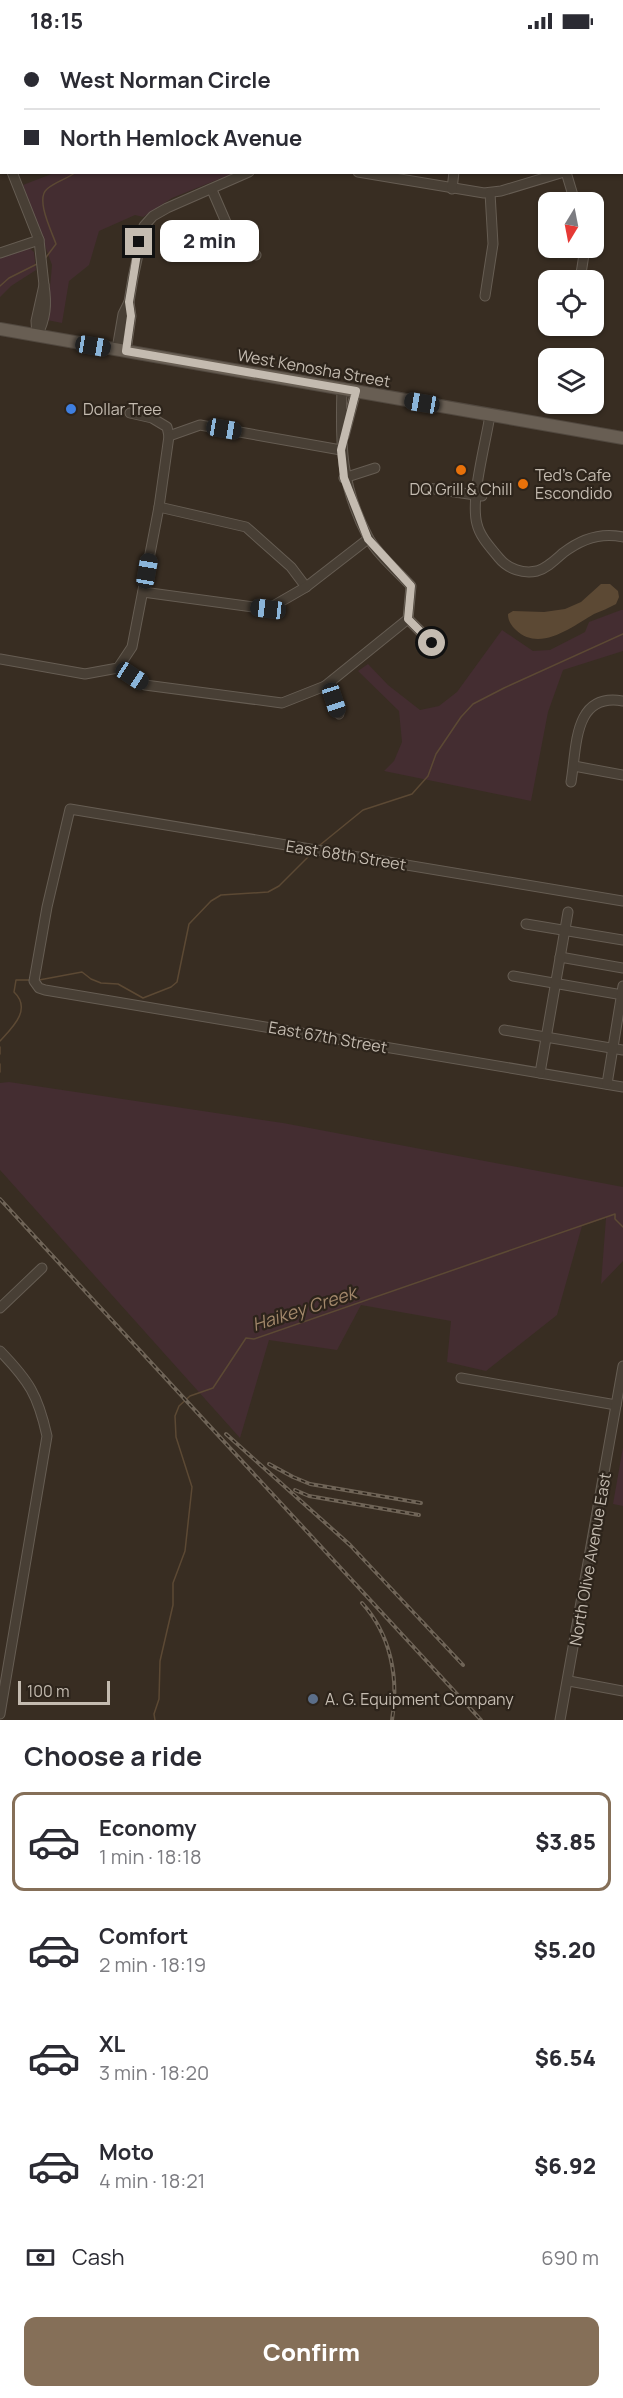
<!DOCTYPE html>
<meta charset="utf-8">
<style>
body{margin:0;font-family:Manrope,sans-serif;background:#f7f7f7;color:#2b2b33;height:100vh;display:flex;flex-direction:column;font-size:22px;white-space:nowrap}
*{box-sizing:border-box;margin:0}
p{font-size:20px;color:#7c7c81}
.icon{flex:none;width:33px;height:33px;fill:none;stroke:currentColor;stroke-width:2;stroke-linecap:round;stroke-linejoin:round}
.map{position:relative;height:1678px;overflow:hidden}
.side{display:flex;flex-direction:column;background:#fff;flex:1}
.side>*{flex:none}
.guide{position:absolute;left:0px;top:0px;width:624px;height:132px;box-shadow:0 2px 4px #0004;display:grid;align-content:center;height:132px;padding:0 24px;background:#fff}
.needle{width:39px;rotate:190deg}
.fabs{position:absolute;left:538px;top:150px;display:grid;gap:12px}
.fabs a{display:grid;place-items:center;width:66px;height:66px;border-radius:12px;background:#fff;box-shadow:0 2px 4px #0004;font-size:30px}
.scale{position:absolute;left:18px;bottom:15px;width:92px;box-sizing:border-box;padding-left:6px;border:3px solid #c4bbb0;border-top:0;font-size:16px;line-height:21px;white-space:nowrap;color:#c4bbb0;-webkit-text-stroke:4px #2d241b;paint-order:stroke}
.end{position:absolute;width:27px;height:27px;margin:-14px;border:8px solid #c4bbb0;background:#111;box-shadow:0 0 0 3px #111}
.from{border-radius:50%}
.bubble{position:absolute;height:42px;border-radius:12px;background:#fff;box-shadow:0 2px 4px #0004;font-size:20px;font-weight:800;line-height:42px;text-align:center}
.car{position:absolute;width:18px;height:36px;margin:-18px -9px;border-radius:8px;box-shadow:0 0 4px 2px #0007;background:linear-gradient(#222 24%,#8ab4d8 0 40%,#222 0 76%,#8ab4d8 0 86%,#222 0)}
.guide b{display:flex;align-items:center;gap:21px;height:57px;font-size:22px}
.guide b+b{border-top:2px solid #e1e1e2}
.guide i{width:15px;height:15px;background:#2b2b33}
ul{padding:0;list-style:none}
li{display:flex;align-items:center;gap:18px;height:99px;margin:0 12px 9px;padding:0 12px;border:3px solid transparent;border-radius:12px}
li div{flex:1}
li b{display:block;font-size:22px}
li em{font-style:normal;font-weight:800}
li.active{border-color:#856f58}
li>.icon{width:54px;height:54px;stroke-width:1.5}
h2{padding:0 24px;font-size:27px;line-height:72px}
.pay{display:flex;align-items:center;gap:15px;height:66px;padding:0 24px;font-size:22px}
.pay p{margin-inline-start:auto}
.cta{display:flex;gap:12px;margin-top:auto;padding:12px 24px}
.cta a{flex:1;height:69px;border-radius:12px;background:#856f58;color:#fff;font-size:24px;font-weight:800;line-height:69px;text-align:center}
.status{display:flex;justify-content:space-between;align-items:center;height:42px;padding:0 30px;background:#fff;direction:ltr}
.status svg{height:16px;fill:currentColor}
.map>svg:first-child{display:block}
</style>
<div class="status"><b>18:15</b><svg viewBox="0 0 49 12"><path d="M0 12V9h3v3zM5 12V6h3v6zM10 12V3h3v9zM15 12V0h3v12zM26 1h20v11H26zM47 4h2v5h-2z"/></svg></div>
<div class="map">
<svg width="623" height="1678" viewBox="0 0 623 1678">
<rect width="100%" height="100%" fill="#382d22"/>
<g fill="#442d31">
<polygon points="416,0 570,0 416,1"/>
<polygon points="54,131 234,131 172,156 143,175 135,173 99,189 89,223 69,239 62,281 47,278 52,223 23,143"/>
<polygon points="29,206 34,210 36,228 11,244 0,255 0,216"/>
<polygon points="621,568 623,568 623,609 563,628 548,670 531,759 384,729 394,719 402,700 399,669 358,629 368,622 388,643 420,668 439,664 457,650 502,588 533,609 550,608 585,590 589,580"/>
<polygon points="9,1040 283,1081 623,1145 623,1219 601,1242 606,1176 582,1184 557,1273 486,1329 447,1320 451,1279 361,1263 337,1308 269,1298 240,1396 0,1128 0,1041"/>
<polygon points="623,1405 623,1464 613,1462"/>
</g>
<path fill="#5c4934" d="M 601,542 L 610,542 L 618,549 L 619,555 L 616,562 C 609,566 601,569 594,572 C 573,584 540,611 516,588 C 511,583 508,579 508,572 L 513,569 L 544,570 L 565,567 L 581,560 Z"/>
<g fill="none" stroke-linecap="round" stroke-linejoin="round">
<g stroke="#5c4934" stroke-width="1.5">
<polyline points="127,2 128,0"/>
<path d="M 44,218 L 56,202 C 52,190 35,157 47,147 C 55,140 67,137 76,130"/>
<polyline points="0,244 9,236 37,222"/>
<polyline points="320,803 363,768 412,752 428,734 436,712 461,675 473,662 504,646 623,592"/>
<polyline points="39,938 82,930 91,937 101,941 118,942 143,956 171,945 177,940 189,882 211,859 221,853 268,850 279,844 312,811"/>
<path d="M 0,999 C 13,985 32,967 14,950 L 16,938 L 29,938"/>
<polyline points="0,1005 0,1012"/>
<polyline points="0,1022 0,1030"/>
<polyline points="155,1678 154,1672 159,1657 160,1619 173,1563 173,1541 185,1509 192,1445 176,1395 175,1374 179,1364 190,1354 213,1346 246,1296 254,1297 615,1172 615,1177 623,1185"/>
</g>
<defs>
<g id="minor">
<polyline points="13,2 16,0"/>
<polyline points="372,2 372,0"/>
<polyline points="0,8 2,7"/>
<polyline points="622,27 623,26"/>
<polyline points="622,74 623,76"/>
<polyline points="622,98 623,97"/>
<polyline points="0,101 2,105"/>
<polyline points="12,130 39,198 44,243"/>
<polyline points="358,130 484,151 501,149 564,130"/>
<polyline points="566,130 575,160"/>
<polyline points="452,147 454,130"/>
<polyline points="212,148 235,201 256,213"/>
<polyline points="0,211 39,198"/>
<polyline points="580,238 585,206"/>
<path d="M 44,243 C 47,262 46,276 37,294 L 36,279 Z"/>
<polyline points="485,254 493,202 490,151"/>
<polyline points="117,307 123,272 129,260"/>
<polyline points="126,309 131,274 129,260 133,236 144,184 153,174 167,166 249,130"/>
<polyline points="130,371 152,376 167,385 169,394 200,383 341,408"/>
<path d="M 490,373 C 486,400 470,457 477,482 C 480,495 491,506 499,516 C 508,527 523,532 537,529 C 547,526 555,518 563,511 C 581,497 601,490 623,495"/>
<polyline points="344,394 356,349"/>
<polyline points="344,436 375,426"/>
<polyline points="428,446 482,454"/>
<polyline points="159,465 246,485 291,525 306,545"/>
<polyline points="143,550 268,567 306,545 368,497"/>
<polyline points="408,577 432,601"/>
<path d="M 0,617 L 85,632 L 118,626 L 145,643 L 282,661 L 325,644 L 408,577 L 411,544 C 398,530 376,511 368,495 C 341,444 340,403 342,347"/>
<polyline points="118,626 132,605 159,465 169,394"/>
<polyline points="325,644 334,658 339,672"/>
<polyline points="574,724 623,733"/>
<path d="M 571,740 C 577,705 573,650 623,659"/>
<polyline points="623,859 70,767 47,865 34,939 39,946 45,948 623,1045"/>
<polyline points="526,882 623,898"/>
<polyline points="560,915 623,926"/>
<polyline points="513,934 623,953"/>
<polyline points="504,988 623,1008"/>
<polyline points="540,1031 568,870"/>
<polyline points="607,1042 623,944"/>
<polyline points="0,1266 42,1226"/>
<path d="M 0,1309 C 29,1339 38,1353 47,1394 L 0,1672"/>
<polyline points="461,1336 616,1363"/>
<polyline points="569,1639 623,1649"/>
<polyline points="560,1678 623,1324"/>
</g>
<polyline id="major" points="0,287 623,396"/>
</defs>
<use href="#minor" stroke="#665d53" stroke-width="11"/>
<use href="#major" stroke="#51483f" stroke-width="14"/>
<use href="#minor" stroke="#483f35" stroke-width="9"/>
<use href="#major" stroke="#685e53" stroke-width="12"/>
<defs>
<g id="rail">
<polyline points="0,1157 481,1678"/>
<polyline points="226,1392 350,1503 463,1623"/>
<polyline points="269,1422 293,1435 310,1442 421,1461"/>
<polyline points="295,1448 309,1454 419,1473"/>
<path d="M 362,1561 C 391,1593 399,1636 392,1678"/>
</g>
</defs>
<use href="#rail" stroke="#6f6457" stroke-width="4"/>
<use href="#rail" stroke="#2d241b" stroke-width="1.5" stroke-dasharray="4.5" stroke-linecap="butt"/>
</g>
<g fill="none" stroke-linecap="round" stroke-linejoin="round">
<polyline stroke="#c4bbb0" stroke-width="8" points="139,200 129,260 131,274 126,309 356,349 341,408 344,436 368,497 411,544 408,577 432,601"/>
</g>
<circle fill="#3f7fe0" stroke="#2d241b" stroke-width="2" cx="71" cy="367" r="6"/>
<g fill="#e8710a" stroke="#2d241b" stroke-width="2">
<circle cx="461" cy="428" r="6"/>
<circle cx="523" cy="442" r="6"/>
</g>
<circle fill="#5c6f8a" stroke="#2d241b" stroke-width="2" cx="313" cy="1657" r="6"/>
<g text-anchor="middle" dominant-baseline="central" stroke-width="4.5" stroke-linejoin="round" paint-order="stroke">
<g font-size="16" fill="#c4bbb0" stroke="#2d241b">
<text transform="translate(314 326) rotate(10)">West Kenosha Street</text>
<text transform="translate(346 813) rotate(9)">East 68th Street</text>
<text transform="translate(328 995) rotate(10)">East 67th Street</text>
<text transform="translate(590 1517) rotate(-80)">North Olive Avenue East</text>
</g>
<g font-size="16" fill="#c4bbb0" stroke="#2d241b" text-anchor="start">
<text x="83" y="367">Dollar Tree</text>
<text x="535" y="433">Ted's Cafe<tspan x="535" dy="18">Escondido</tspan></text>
<text x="461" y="447" text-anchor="middle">DQ Grill &amp; Chill</text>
<text x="325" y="1657">A. G. Equipment Company</text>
</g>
<g font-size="18" font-style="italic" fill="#a2876a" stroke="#2d241b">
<text transform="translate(304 1266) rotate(-18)">Haikey Creek</text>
</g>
</g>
</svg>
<div class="fabs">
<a><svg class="needle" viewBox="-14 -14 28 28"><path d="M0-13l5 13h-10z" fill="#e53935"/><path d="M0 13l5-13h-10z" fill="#7c7c81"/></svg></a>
<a><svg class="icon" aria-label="locate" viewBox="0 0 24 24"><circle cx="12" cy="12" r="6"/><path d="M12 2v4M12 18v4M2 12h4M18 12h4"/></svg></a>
<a><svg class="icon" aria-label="layers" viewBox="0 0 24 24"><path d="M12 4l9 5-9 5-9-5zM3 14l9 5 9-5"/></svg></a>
</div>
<div class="scale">100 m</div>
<i class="end from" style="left:432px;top:601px"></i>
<i class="end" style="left:139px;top:200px"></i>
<div class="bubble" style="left:160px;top:178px;width:99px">2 min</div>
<i class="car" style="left:93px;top:304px;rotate:99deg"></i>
<i class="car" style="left:422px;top:361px;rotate:280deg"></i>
<i class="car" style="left:224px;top:387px;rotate:100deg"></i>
<i class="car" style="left:147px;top:529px;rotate:10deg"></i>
<i class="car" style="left:268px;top:567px;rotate:277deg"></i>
<i class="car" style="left:132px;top:634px;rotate:123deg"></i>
<i class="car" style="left:334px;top:658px;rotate:162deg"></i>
<div class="guide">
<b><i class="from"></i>West Norman Circle</b>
<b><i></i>North Hemlock Avenue</b>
</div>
</div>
<section class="side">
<h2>Choose a ride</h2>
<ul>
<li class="active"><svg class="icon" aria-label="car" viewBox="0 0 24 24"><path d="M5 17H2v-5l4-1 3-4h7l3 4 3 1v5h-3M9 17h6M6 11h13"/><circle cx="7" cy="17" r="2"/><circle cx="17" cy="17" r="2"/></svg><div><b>Economy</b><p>1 min · 18:18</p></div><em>$3.85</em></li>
<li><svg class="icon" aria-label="car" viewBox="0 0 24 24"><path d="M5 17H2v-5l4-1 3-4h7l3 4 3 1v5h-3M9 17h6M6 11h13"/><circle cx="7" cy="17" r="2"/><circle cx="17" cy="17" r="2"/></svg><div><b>Comfort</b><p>2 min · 18:19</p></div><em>$5.20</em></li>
<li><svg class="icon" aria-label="car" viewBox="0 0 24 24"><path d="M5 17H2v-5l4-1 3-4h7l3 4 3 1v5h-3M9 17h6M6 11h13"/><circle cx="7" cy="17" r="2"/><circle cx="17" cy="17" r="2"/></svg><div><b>XL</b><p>3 min · 18:20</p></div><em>$6.54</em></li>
<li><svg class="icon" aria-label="car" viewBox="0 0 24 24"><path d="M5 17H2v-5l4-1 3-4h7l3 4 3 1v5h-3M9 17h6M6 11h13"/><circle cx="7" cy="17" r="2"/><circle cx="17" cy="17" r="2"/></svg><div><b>Moto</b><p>4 min · 18:21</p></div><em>$6.92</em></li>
</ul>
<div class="pay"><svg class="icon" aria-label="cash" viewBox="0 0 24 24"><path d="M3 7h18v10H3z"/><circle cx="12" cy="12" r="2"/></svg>Cash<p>690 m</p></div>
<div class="cta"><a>Confirm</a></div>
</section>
